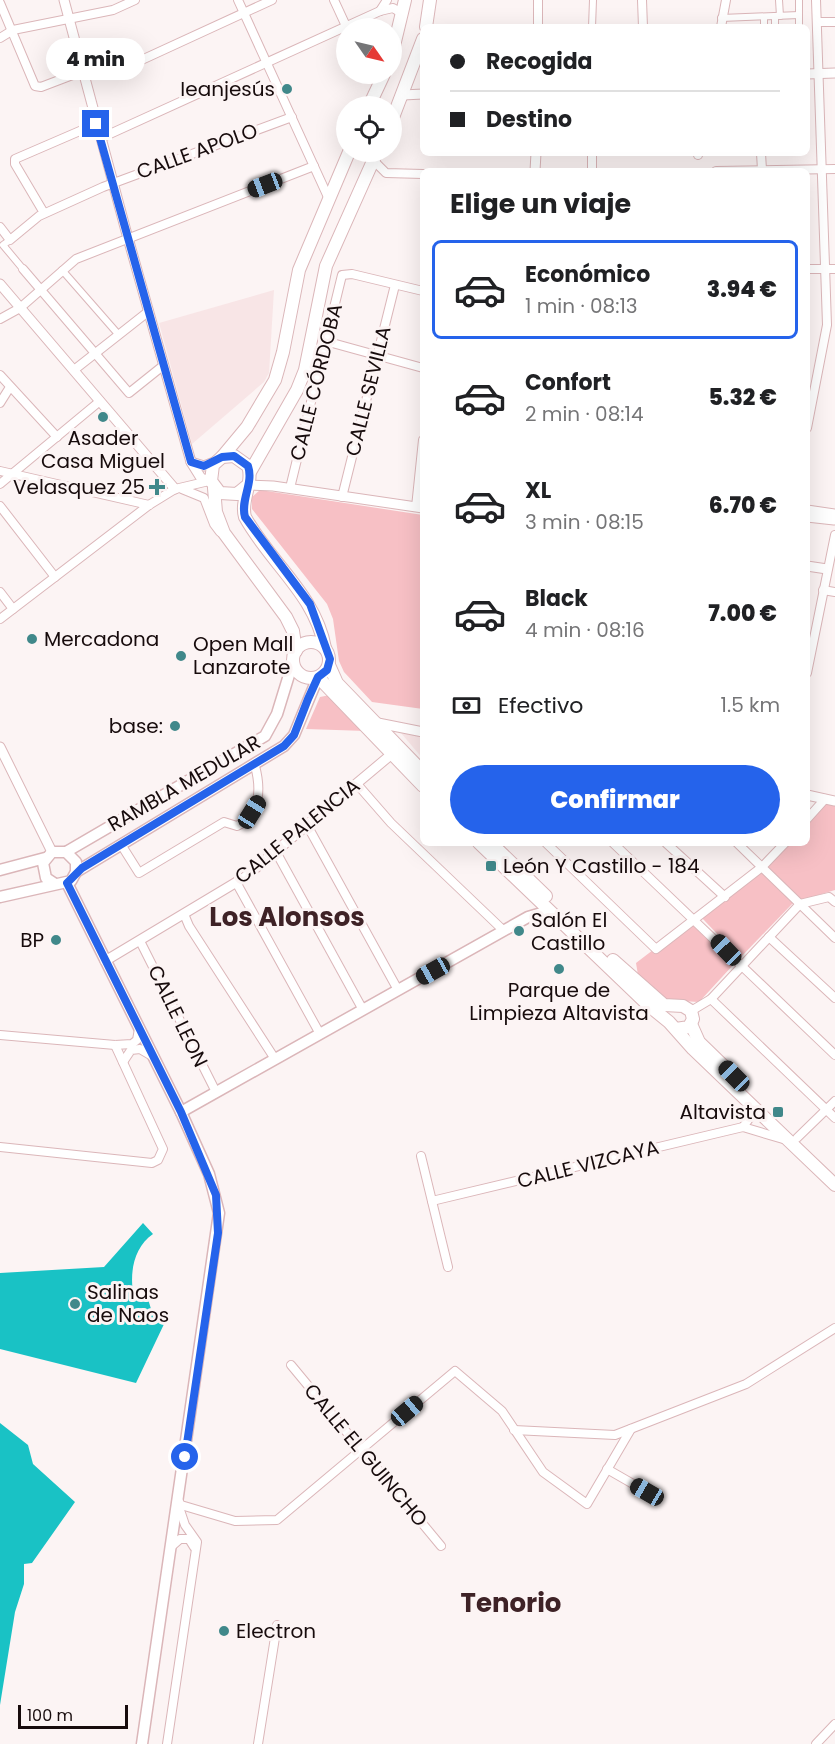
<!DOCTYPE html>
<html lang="es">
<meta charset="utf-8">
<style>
body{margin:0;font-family:Poppins,sans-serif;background:#f2f2f2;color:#202124;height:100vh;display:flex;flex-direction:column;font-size:22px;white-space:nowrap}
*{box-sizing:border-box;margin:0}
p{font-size:20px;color:#757577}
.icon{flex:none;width:33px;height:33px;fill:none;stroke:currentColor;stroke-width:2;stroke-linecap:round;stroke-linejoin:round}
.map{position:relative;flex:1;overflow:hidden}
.details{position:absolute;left:420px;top:168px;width:390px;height:678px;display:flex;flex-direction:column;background:#fff;border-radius:9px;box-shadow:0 6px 24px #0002}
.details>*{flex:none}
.banner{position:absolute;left:420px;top:24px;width:390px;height:132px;border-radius:9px;box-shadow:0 6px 24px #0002;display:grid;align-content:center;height:132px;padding:0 30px;background:#fff}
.needle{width:39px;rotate:124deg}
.controls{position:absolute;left:336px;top:18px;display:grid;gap:12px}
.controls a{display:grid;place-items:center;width:66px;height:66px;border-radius:50%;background:#fff;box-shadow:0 6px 24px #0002;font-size:30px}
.scale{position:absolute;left:18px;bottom:15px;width:110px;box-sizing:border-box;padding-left:6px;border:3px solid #170b0c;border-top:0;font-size:16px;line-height:21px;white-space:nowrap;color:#170b0c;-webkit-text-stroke:4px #fcf4f4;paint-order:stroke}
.end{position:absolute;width:27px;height:27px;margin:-14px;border:8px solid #2563eb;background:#fff;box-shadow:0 0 0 3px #fff}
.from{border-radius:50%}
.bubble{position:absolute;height:42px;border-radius:21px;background:#fff;box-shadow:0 6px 24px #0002;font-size:20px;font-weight:800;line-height:42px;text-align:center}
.car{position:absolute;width:18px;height:36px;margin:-18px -9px;border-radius:8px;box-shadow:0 0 4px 2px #0007;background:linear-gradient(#222 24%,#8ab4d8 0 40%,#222 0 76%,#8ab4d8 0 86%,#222 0)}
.banner b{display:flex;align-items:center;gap:21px;height:57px;font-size:22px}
.banner b+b{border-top:2px solid #e0e0e0}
.banner i{width:15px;height:15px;background:#202124}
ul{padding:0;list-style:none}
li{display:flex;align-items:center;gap:18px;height:99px;margin:0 12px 9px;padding:0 18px;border:3px solid transparent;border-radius:9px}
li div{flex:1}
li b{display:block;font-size:22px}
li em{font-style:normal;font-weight:800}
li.active{border-color:#2563eb}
li>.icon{width:54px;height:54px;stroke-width:1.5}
h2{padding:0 30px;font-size:27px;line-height:72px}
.pay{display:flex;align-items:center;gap:15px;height:66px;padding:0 30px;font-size:22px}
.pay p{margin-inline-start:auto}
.primary-button{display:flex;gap:12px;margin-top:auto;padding:12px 30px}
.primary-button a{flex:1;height:69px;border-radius:36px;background:#2563eb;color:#fff;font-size:24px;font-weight:800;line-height:69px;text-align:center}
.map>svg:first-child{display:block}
</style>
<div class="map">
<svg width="835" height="1744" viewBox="0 0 835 1744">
<rect width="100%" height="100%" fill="#fcf4f4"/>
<g fill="#f8e5e6">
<polygon points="274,290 269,373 264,382 192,444 159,323"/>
<polygon points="401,733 423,736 423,759"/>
</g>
<g fill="#f7c0c5">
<polygon points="260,490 423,515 423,709 372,702 344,672 339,661 333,619 327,604 252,509 252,497"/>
<polygon points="330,695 366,731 306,729 320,697"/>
<polygon points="825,804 835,806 835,890 802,900 766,866 788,843 807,843 807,823"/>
<polygon points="762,871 794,902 740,958 702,918"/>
<polygon points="695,924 734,964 699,1002 664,1000 638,975 636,963 653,950 657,954"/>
</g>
<g fill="#19c2c5">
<path d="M 143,1223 L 153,1234 C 133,1248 129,1274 134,1298 L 148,1299 L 151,1309 L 165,1322 L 136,1383 L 0,1349 L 0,1273 L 104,1267 Z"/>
<polygon points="0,1423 28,1445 33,1464 75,1502 32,1563 24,1564 24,1584 15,1612 0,1705"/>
</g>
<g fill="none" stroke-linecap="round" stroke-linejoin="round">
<defs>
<g id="pedestrian">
<polyline points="779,0 780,16"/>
<polyline points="799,0 799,27"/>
<polyline points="775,16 775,27"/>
<polyline points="764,17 764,27"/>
<polyline points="721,18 799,15"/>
<polyline points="592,27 593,0"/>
<polyline points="10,240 3,245 23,269"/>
<polyline points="62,270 118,334"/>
</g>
<g id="minor">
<polyline points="238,0 328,197"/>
<polyline points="334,0 346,26"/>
<polyline points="642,0 643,27"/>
<polyline points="0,3 35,86 41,87 83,71 135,63 272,0"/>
<polyline points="380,11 387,0"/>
<polyline points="817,22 835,22"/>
<polyline points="538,27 538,0"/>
<polyline points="721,27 726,0"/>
<polyline points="0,38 13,30 113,10 135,0"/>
<polyline points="101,138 380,11 393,8 403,14"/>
<polyline points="698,153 698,155"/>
<polyline points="761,153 762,170"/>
<polyline points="373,160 386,173 423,174"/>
<polyline points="592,171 592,153"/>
<polyline points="716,171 835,169"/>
<polyline points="44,213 15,164 15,159 96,124"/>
<polyline points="0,227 10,240 39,216 103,187 292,117"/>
<polyline points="23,269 129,393 164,365"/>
<polyline points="807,269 835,269"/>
<polyline points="0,319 20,308 76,259 314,166"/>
<polyline points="325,341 423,368"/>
<polyline points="74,370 149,311"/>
<polyline points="0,375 57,437"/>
<polyline points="0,403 10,387"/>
<polyline points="807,428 827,325 816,0"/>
<polyline points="0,471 149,505"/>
<polyline points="0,484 100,401"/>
<polyline points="290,488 342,275 352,274 423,291"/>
<polyline points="182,489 204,498 214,524 220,532"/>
<polyline points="342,497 395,285"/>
<polyline points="0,506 55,577"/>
<polyline points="416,507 423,440"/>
<polyline points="823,590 835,592"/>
<polyline points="0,592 13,609"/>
<polyline points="0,619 149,505 175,489 209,481"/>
<polyline points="807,673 835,535"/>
<polyline points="357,784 391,823 504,931"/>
<polyline points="807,819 825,799"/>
<polyline points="307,825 398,990"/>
<polyline points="546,843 656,949 762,867 785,843"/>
<polyline points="613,843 835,1055"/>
<polyline points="666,843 725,897"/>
<polyline points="737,843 835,938"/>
<path d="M 122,846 L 139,873 L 224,822 L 237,826 C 261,815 261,788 255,766"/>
<polyline points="275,850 363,1010"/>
<polyline points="236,882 320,1034"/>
<polyline points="184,914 189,926 275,1059"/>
<polyline points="769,937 835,998"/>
<polyline points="140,941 216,1092"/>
<polyline points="711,999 835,1118"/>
<polyline points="691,1011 711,999 800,904 829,897 835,902"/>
<polyline points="0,1035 115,1045 132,1044 137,1040 139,1029"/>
<polyline points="123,1062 131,1050 140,1049 152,1056"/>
<polyline points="743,1127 756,1109"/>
<polyline points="797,1138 835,1101"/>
<polyline points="0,1147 152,1163 158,1160 163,1149 115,1045"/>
<polyline points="421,1156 448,1267"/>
<polyline points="432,1201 743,1127 783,1139"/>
<polyline points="291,1365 441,1546"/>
<polyline points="514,1430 615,1435 746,1384 835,1328"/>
<polyline points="607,1469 647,1492"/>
<polyline points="178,1500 181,1505 235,1521 277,1520 455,1371 502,1411 543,1472 587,1504 631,1429"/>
<polyline points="172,1546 180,1539 189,1539 194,1547"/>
<polyline points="167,1744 197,1542 185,1525 179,1507"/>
<polyline points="258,1744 277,1625"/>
<polyline points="816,1744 835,1724"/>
</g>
<g id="tertiary">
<polyline points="64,0 126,231 191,462 201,478 211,481"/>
<polyline points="807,74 835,73"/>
<polyline points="403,95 423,94"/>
<polyline points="535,171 536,153"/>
<polyline points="0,284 175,489"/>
<polyline points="191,462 204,466 217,461"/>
<polyline points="248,485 273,486 423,508"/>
<polyline points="807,510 835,514"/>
<polyline points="807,517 834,520"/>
<polyline points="807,566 827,569"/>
<polyline points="378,723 423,732"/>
<polyline points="0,747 52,852"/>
<polyline points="807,795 835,801"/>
<polyline points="105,961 245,877 393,753"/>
</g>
<g id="secondary">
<polyline points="66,852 265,736 277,714 293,662"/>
<polyline points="0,870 45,858"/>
<polyline points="76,872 284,746 294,735 318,677"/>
<polyline points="67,883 181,1112 209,1174 219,1213 142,1744"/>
<polyline points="0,897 71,881 76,872 76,862 66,852 52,852 43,863 46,878 55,884"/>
<polyline points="181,1112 528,917 545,912 555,915"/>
</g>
<g id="primary">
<polyline points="426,27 430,0"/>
<polyline points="392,54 405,0"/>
<polyline points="369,106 384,74"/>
<polyline points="392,120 423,39"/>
<polyline points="222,457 247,427 275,380 283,352 299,270 349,152"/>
<polyline points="250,472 297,390 305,370 326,266 377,152"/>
<path d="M 248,485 L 237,494 L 220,493 L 211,481 L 213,465 L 222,457 L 234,456 L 248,466 C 254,483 240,500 245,517 C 270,563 315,594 325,648"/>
<polyline points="214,488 216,512 224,533 286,617 293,631 296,651"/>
<circle cx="311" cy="660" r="18"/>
<polyline points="329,665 337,683 423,772"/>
<polyline points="318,677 423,786"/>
<polyline points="479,843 648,1005 669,1022 693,1049 835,1185"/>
<polyline points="491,843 546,896"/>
<polyline points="613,960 664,1005 683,1006 691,1011 693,1019 689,1027 676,1029"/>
<polyline points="691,1024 699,1042 734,1076"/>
</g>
</defs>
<use href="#pedestrian" stroke="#dbb6b9" stroke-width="8"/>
<use href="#minor" stroke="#dbb6b9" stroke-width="10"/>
<use href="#tertiary" stroke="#dbb6b9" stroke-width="11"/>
<use href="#secondary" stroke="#dbb6b9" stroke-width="13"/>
<use href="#primary" stroke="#dbb6b9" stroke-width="14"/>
<use href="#pedestrian" stroke="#fff" stroke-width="6"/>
<use href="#minor" stroke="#fff" stroke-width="8"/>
<use href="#tertiary" stroke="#fff" stroke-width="9"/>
<use href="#secondary" stroke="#fff" stroke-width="10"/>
<use href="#primary" stroke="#fff" stroke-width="12"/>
</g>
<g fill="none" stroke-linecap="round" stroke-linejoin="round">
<path stroke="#2563eb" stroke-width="8" d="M 96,124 L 191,462 L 204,466 L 222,457 L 234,456 L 248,466 C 254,483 240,500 245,517 L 310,604 L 330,659 L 327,670 L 318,677 L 308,699 L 294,735 L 284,746 L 82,868 L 67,883 L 181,1112 L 216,1195 L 218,1233 L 185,1457"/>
</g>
<g fill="#40888a" stroke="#fcf4f4" stroke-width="2">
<circle cx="287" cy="89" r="6"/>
<circle cx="103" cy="417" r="6"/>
<path d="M154 478h6v6h6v6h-6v6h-6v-6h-6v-6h6z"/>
<circle cx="32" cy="639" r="6"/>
<circle cx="181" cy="656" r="6"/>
<circle cx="175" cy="726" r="6"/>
<rect x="485" y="860" width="12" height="12" rx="3"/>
<circle cx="519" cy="931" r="6"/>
<circle cx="56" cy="940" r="6"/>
<circle cx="559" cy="969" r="6"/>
<rect x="772" y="1106" width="12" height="12" rx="3"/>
<circle cx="75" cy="1304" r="6"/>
<circle cx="224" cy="1631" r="6"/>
</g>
<g text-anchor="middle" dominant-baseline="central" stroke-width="6" stroke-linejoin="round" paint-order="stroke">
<g font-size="20" fill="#170b0c" stroke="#fcf4f4" text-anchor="start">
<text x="275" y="89" text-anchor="end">Ieanjesús</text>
<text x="103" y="438" text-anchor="middle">Asader<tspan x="103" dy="23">Casa Miguel</tspan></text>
<text x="145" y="487" text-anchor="end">Velasquez 25</text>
<text x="44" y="639">Mercadona</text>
<text x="193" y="644">Open Mall<tspan x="193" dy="23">Lanzarote</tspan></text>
<text x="163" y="726" text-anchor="end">base:</text>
<text x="503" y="866">León Y Castillo - 184</text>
<text x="531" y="920">Salón El<tspan x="531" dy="23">Castillo</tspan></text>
<text x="44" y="940" text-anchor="end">BP</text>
<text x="559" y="990" text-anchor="middle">Parque de<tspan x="559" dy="23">Limpieza Altavista</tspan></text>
<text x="766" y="1112" text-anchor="end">Altavista</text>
<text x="87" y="1292">Salinas<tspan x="87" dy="23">de Naos</tspan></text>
<text x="236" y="1631">Electron</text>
</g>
<g font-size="20" fill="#170b0c" stroke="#fcf4f4">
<text transform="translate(197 151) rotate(-20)">CALLE APOLO</text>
<text transform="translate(316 382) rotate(-76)">CALLE CÓRDOBA</text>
<text transform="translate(368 391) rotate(-76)">CALLE SEVILLA</text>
<text transform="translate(184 783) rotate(-30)">RAMBLA MEDULAR</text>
<text transform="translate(297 831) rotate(-39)">CALLE PALENCIA</text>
<text transform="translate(178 1016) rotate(64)">CALLE LEON</text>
<text transform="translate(588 1164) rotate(-14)">CALLE VIZCAYA</text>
<text transform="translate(366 1455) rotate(50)">CALLE EL GUINCHO</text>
</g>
<g font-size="26" font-weight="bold" fill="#3e2226" stroke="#fcf4f4">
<text x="287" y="917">Los Alonsos</text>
<text x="511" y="1603">Tenorio</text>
</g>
</g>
</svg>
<div class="controls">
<a><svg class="needle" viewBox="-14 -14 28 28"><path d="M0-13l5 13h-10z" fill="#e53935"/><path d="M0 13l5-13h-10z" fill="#757577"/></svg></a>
<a><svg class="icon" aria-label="locate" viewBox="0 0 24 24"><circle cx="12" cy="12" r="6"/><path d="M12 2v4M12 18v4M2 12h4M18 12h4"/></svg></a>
</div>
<div class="scale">100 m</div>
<i class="end from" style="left:185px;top:1457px"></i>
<i class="end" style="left:96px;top:124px"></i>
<div class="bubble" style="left:46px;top:38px;width:99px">4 min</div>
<i class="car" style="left:265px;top:185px;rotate:249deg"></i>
<i class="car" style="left:252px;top:812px;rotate:32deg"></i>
<i class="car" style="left:726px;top:950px;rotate:316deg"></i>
<i class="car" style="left:433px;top:971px;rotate:241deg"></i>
<i class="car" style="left:734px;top:1076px;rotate:315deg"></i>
<i class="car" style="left:407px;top:1411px;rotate:50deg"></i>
<i class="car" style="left:647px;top:1492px;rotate:300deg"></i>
<div class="banner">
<b><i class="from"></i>Recogida</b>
<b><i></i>Destino</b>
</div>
<section class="details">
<h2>Elige un viaje</h2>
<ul>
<li class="active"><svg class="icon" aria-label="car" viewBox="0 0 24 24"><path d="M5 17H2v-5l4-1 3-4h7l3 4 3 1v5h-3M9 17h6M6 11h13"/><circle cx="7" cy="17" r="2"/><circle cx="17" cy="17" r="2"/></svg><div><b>Económico</b><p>1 min · 08:13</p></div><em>3.94 €</em></li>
<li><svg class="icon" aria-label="car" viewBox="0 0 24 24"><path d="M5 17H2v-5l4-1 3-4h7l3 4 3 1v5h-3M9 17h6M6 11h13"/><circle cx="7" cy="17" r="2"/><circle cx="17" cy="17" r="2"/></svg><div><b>Confort</b><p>2 min · 08:14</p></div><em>5.32 €</em></li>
<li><svg class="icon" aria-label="car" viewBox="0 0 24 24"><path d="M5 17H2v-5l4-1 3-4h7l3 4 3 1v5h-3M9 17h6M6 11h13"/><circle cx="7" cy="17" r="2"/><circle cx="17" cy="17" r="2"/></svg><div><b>XL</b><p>3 min · 08:15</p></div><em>6.70 €</em></li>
<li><svg class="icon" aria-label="car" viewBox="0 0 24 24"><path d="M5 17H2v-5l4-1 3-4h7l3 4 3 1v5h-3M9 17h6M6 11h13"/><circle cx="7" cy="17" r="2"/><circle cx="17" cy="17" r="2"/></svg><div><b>Black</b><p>4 min · 08:16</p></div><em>7.00 €</em></li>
</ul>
<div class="pay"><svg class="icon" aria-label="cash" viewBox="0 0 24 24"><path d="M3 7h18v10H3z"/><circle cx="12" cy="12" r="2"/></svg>Efectivo<p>1.5 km</p></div>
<div class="primary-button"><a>Confirmar</a></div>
</section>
</div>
